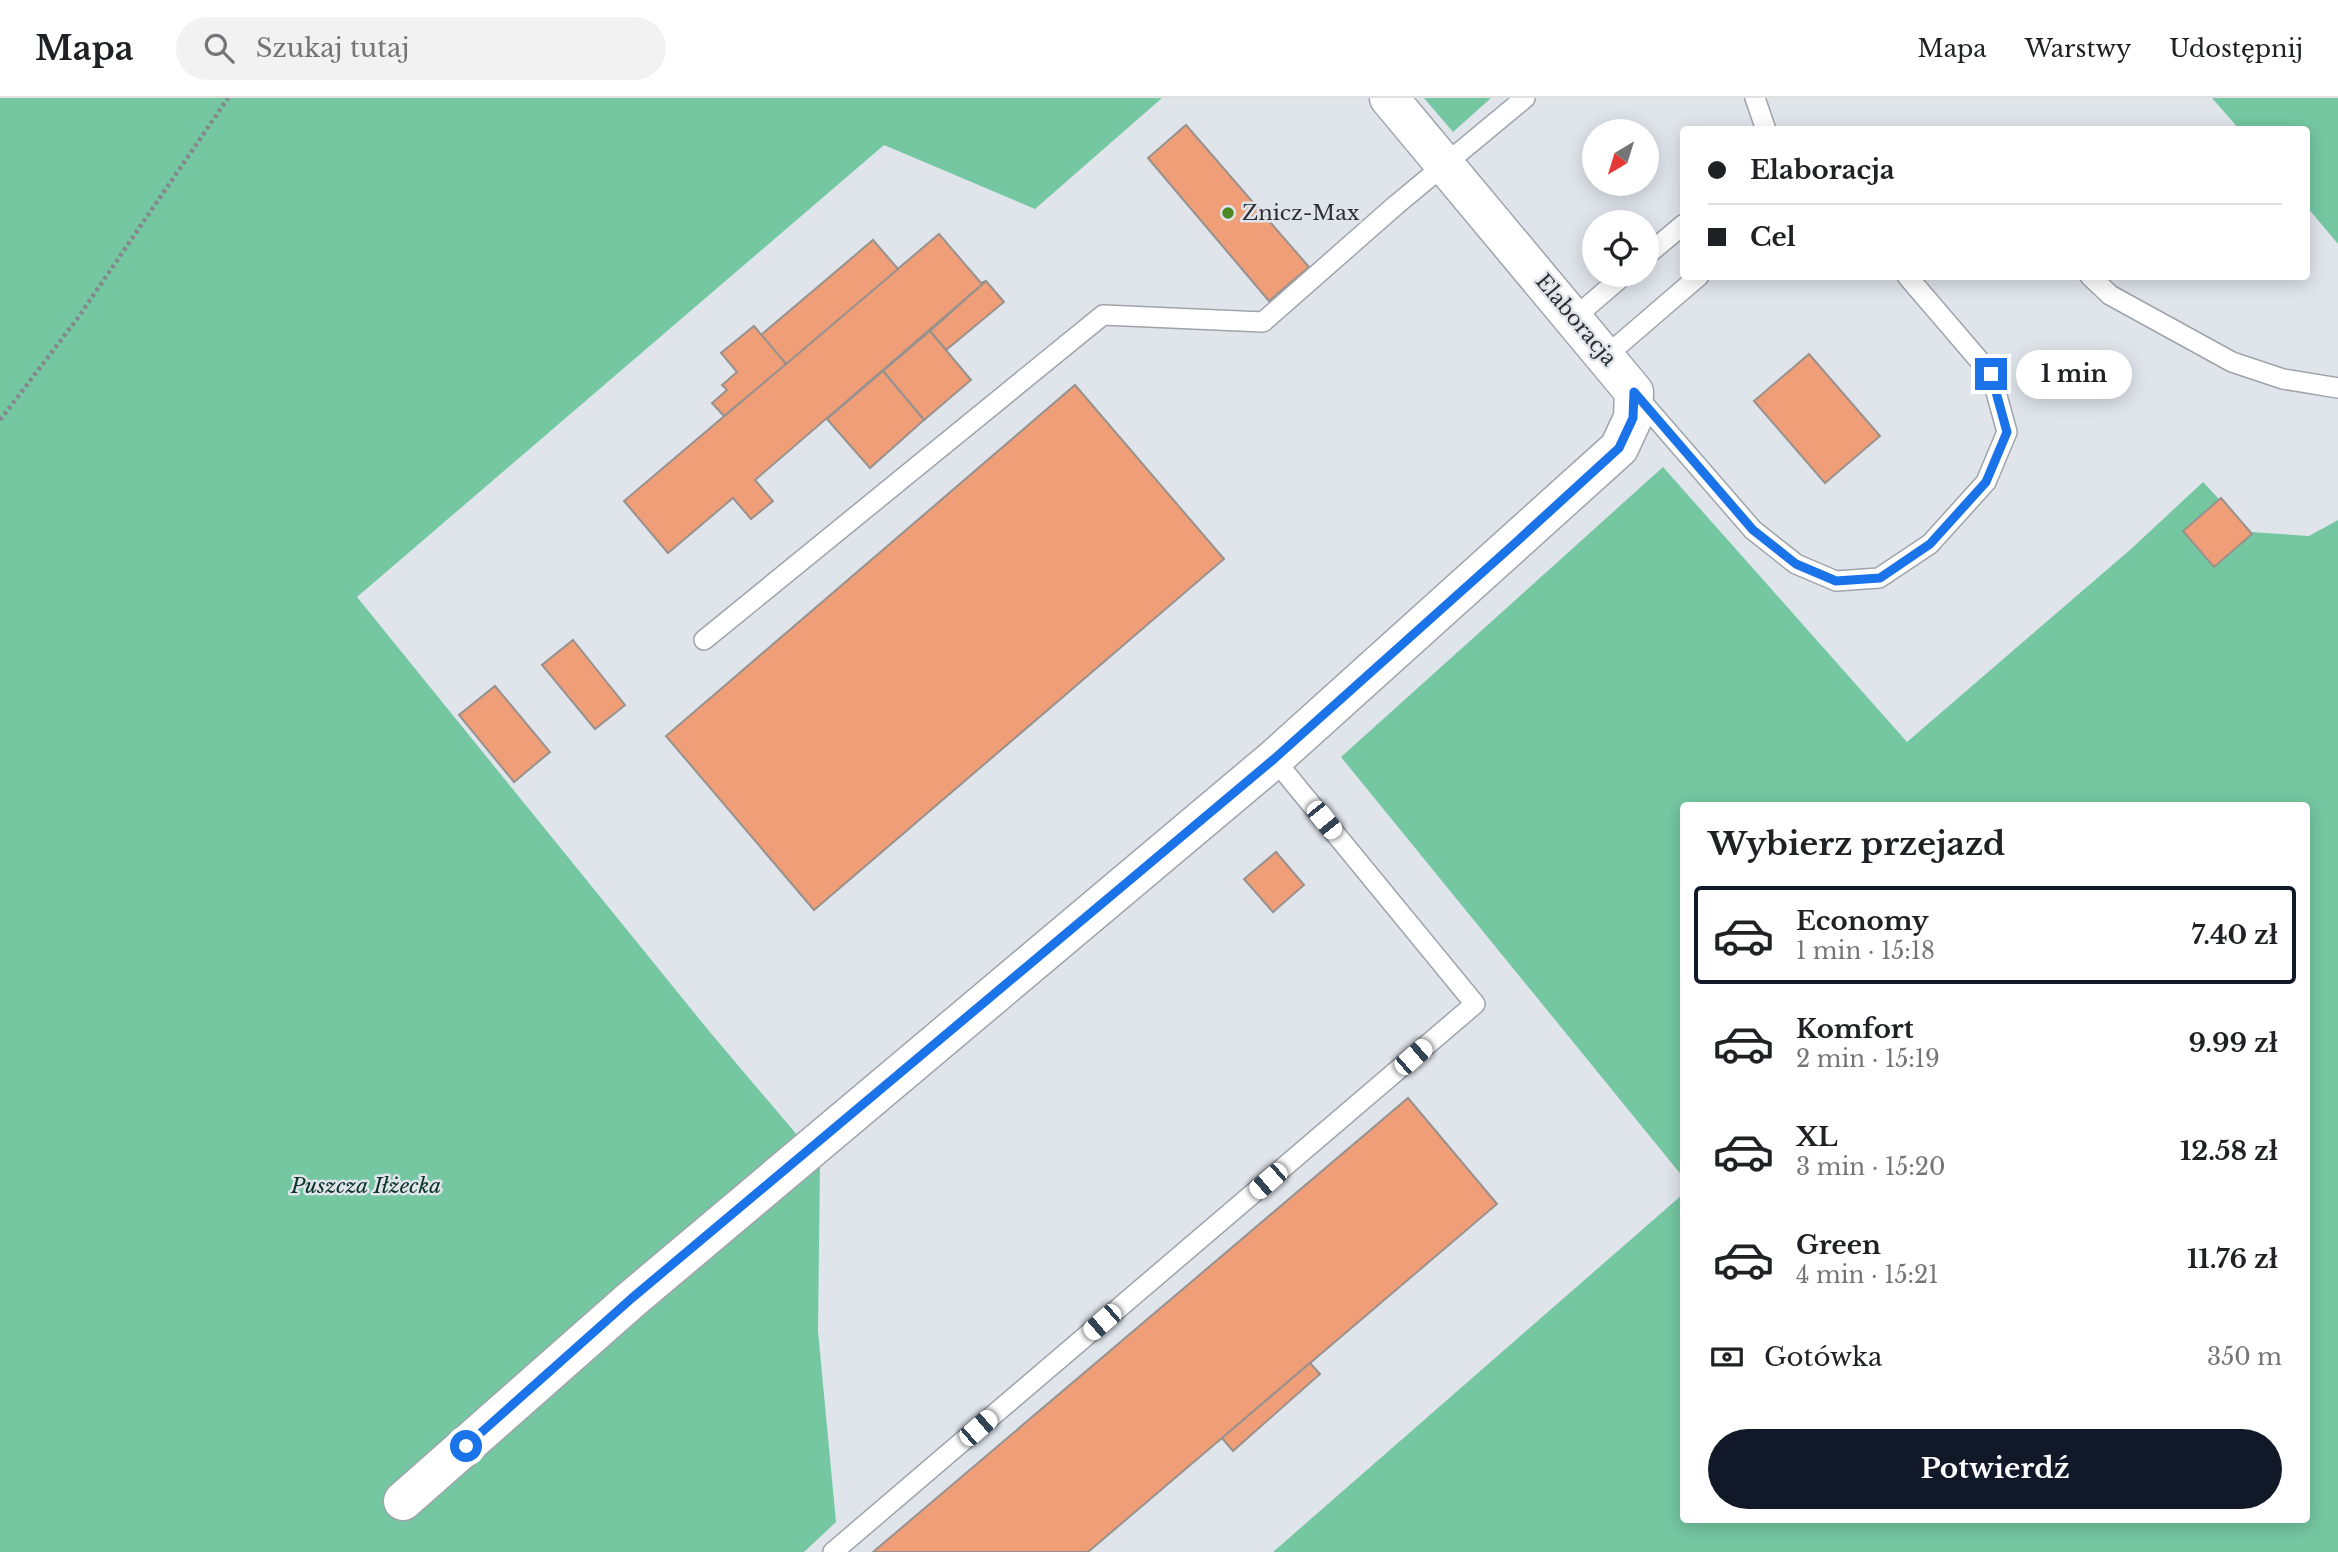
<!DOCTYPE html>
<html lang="pl">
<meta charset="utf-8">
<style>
body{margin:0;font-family:"Libre Baskerville",serif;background:#f2f2f2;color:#202124;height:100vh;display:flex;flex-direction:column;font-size:26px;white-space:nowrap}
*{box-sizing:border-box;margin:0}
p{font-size:23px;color:#757577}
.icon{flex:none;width:38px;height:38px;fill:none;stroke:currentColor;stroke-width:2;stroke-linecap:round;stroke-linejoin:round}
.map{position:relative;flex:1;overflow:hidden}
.panel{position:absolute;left:1680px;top:704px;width:630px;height:721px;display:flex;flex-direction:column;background:#fff;border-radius:7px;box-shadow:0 4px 18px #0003}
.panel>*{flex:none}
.top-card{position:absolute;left:1680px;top:28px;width:630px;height:154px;border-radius:7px;box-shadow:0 4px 18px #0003;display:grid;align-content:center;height:154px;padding:0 28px;background:#fff}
.needle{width:46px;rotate:218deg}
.fabs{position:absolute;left:1582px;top:21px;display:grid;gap:14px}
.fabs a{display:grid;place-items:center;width:77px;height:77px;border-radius:50%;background:#fff;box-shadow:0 4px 18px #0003;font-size:35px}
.end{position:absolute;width:32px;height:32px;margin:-16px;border:9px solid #1a73e8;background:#fff;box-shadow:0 0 0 4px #fff}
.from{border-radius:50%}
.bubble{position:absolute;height:49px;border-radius:24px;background:#fff;box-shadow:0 4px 18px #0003;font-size:23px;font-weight:800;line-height:49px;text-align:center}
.car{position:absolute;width:21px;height:42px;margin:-21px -10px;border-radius:9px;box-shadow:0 0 5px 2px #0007;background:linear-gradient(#fff 24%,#345 0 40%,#fff 0 76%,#345 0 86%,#fff 0)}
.top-card b{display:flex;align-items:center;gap:24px;height:66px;font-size:26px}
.top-card b+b{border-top:2px solid #e0e0e0}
.top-card i{width:18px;height:18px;background:#202124}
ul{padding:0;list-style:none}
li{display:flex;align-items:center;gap:21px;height:98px;margin:0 14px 10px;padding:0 14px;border:4px solid transparent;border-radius:7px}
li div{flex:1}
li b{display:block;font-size:26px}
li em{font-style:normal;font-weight:800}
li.current{border-color:#111827}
li>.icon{width:63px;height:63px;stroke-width:1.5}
h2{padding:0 28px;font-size:32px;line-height:84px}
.pay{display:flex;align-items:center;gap:18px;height:77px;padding:0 28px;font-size:26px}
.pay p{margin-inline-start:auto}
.cta{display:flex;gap:14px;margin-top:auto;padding:14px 28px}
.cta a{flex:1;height:80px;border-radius:42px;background:#111827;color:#fff;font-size:28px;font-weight:800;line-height:80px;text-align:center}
header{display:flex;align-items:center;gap:42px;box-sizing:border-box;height:98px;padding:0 35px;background:#fff;border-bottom:2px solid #e0e0e0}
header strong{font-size:33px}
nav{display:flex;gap:38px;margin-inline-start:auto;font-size:24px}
.search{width:490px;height:63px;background:#f2f2f2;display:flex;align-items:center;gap:18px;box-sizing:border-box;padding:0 24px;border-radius:38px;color:#757577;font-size:26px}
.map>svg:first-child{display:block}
</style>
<header>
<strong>Mapa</strong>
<div class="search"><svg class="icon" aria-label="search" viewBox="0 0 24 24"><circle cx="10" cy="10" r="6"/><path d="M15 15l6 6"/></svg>Szukaj tutaj</div>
<nav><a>Mapa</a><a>Warstwy</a><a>Udostępnij</a></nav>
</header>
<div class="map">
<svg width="2338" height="1454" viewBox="0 0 2338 1454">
<rect width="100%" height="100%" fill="#e0e5ec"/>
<g fill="#75c7a2">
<polygon points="0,0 1162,0 1035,111 884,47 357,499 709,933 820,1064 818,1233 836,1424 804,1454 0,1454"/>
<polygon points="1424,0 1491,0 1453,34"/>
<polygon points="2212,0 2338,0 2338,146 2307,109 2306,32 2239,31"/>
<polygon points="1663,369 1907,644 2131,451 2203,384 2250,434 2309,438 2338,422 2338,1454 1273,1454 1683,1096 1684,1421 2306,1421 2306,707 1684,707 1683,1079 1341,659"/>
</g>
<g fill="#ef9e78" stroke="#99918d" stroke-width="2">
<polygon points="1186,27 1309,169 1269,203 1148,60"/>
<polygon points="939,136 981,185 986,183 755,382 773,403 751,421 733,400 668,455 624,403"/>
<polygon points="873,142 898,171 786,266 761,237"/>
<polygon points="986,183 1004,204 946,252 930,233"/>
<polygon points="754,228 786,266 724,318 712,305 727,292 722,287 737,274 721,255"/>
<polygon points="930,233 971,282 924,322 883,273"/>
<polygon points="1809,256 1880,338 1825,385 1754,303"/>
<polygon points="883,273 924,322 870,370 827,321"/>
<polygon points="1075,287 1224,461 814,812 666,638"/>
<polygon points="2221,400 2252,436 2214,469 2183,433"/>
<polygon points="573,542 625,607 595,631 542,567"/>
<polygon points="495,588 550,654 514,684 459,617"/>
<polygon points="1276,754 1304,787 1273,814 1244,781"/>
<polygon points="1408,1000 1497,1106 1088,1454 873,1454"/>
<polygon points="1310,1265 1320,1276 1233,1353 1222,1340"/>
</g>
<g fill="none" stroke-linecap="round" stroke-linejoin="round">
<defs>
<g id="service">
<polyline points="1755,0 1766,32"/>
<polyline points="1647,157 1684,126"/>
<polyline points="2090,178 2110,197 2232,264 2283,281 2338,290"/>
<polyline points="1574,220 1624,177"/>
<polyline points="1606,258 1699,178"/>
<polyline points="1635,296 1753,432 1796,466 1836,483 1879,480 1930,446 1986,384 2007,334 1991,276 1907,178"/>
<polyline points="704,542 1103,217 1263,224 1396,107 1525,0"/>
<polyline points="833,1454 1475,906 1274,661"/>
</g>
<polyline id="minor" points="403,1403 632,1201 1274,661 1619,350 1633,320 1634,294 1389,0"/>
</defs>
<use href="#service" stroke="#9fa3aa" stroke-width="22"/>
<use href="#minor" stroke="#9fa3aa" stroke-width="41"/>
<polyline stroke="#85888d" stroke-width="4.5" stroke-dasharray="3.5 3.5" stroke-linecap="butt" points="0,322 77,221 228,0"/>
<use href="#service" stroke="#fff" stroke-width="19"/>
<use href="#minor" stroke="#fff" stroke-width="38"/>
</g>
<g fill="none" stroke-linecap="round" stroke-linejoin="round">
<polyline stroke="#1a73e8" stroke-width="9" points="466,1348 632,1200 1274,661 1513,447 1619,350 1633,320 1634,294 1753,432 1796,466 1836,483 1880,480 1930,446 1986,384 2007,334 1991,276"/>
</g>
<circle fill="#4e8825" stroke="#e0e5ec" stroke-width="2.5" cx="1228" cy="115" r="7"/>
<g text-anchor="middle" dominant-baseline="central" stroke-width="5" stroke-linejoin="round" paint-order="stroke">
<g font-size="21" fill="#2d2f32" stroke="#e0e5ec" text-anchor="start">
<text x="1242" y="115">Znicz-Max</text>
</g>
<g font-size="21" fill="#2d2f32" stroke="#e0e5ec">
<text transform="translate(1576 222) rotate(50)">Elaboracja</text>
</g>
<g font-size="21" font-style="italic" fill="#0b3626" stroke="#e0e5ec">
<text x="366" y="1088">Puszcza Iłżecka</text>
</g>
</g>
</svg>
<div class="fabs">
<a><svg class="needle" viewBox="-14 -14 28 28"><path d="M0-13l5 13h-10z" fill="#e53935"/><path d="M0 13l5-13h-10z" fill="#757577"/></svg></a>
<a><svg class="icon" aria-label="locate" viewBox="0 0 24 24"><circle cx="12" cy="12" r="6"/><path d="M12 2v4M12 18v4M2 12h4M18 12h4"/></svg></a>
</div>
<i class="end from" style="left:466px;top:1348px"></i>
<i class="end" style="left:1991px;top:276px"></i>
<div class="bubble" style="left:2016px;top:252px;width:116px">1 min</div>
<i class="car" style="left:1324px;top:722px;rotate:141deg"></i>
<i class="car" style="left:1413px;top:959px;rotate:49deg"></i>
<i class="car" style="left:1268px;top:1083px;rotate:229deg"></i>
<i class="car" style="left:1102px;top:1224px;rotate:229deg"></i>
<i class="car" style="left:978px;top:1330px;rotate:49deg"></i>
<div class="top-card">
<b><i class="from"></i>Elaboracja</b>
<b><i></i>Cel</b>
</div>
<section class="panel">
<h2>Wybierz przejazd</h2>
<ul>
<li class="current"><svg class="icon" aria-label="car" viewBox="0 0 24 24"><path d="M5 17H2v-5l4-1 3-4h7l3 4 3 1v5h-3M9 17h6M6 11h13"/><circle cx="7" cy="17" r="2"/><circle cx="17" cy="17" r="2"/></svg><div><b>Economy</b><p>1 min · 15:18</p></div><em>7.40 zł</em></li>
<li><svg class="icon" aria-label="car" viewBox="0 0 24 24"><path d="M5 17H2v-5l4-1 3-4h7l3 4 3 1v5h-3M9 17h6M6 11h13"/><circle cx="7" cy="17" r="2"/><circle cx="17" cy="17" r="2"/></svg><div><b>Komfort</b><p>2 min · 15:19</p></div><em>9.99 zł</em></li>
<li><svg class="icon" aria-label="car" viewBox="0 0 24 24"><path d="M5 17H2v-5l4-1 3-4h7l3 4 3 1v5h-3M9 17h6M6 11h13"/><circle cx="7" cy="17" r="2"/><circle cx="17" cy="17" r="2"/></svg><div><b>XL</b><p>3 min · 15:20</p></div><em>12.58 zł</em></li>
<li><svg class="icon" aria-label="car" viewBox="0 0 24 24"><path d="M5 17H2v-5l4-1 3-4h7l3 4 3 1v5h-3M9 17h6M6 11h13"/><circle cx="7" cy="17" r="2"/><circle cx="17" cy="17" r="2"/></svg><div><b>Green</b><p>4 min · 15:21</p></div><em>11.76 zł</em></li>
</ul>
<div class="pay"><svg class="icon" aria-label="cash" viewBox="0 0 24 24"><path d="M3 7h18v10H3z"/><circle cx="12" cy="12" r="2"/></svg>Gotówka<p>350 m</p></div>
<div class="cta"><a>Potwierdź</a></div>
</section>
</div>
